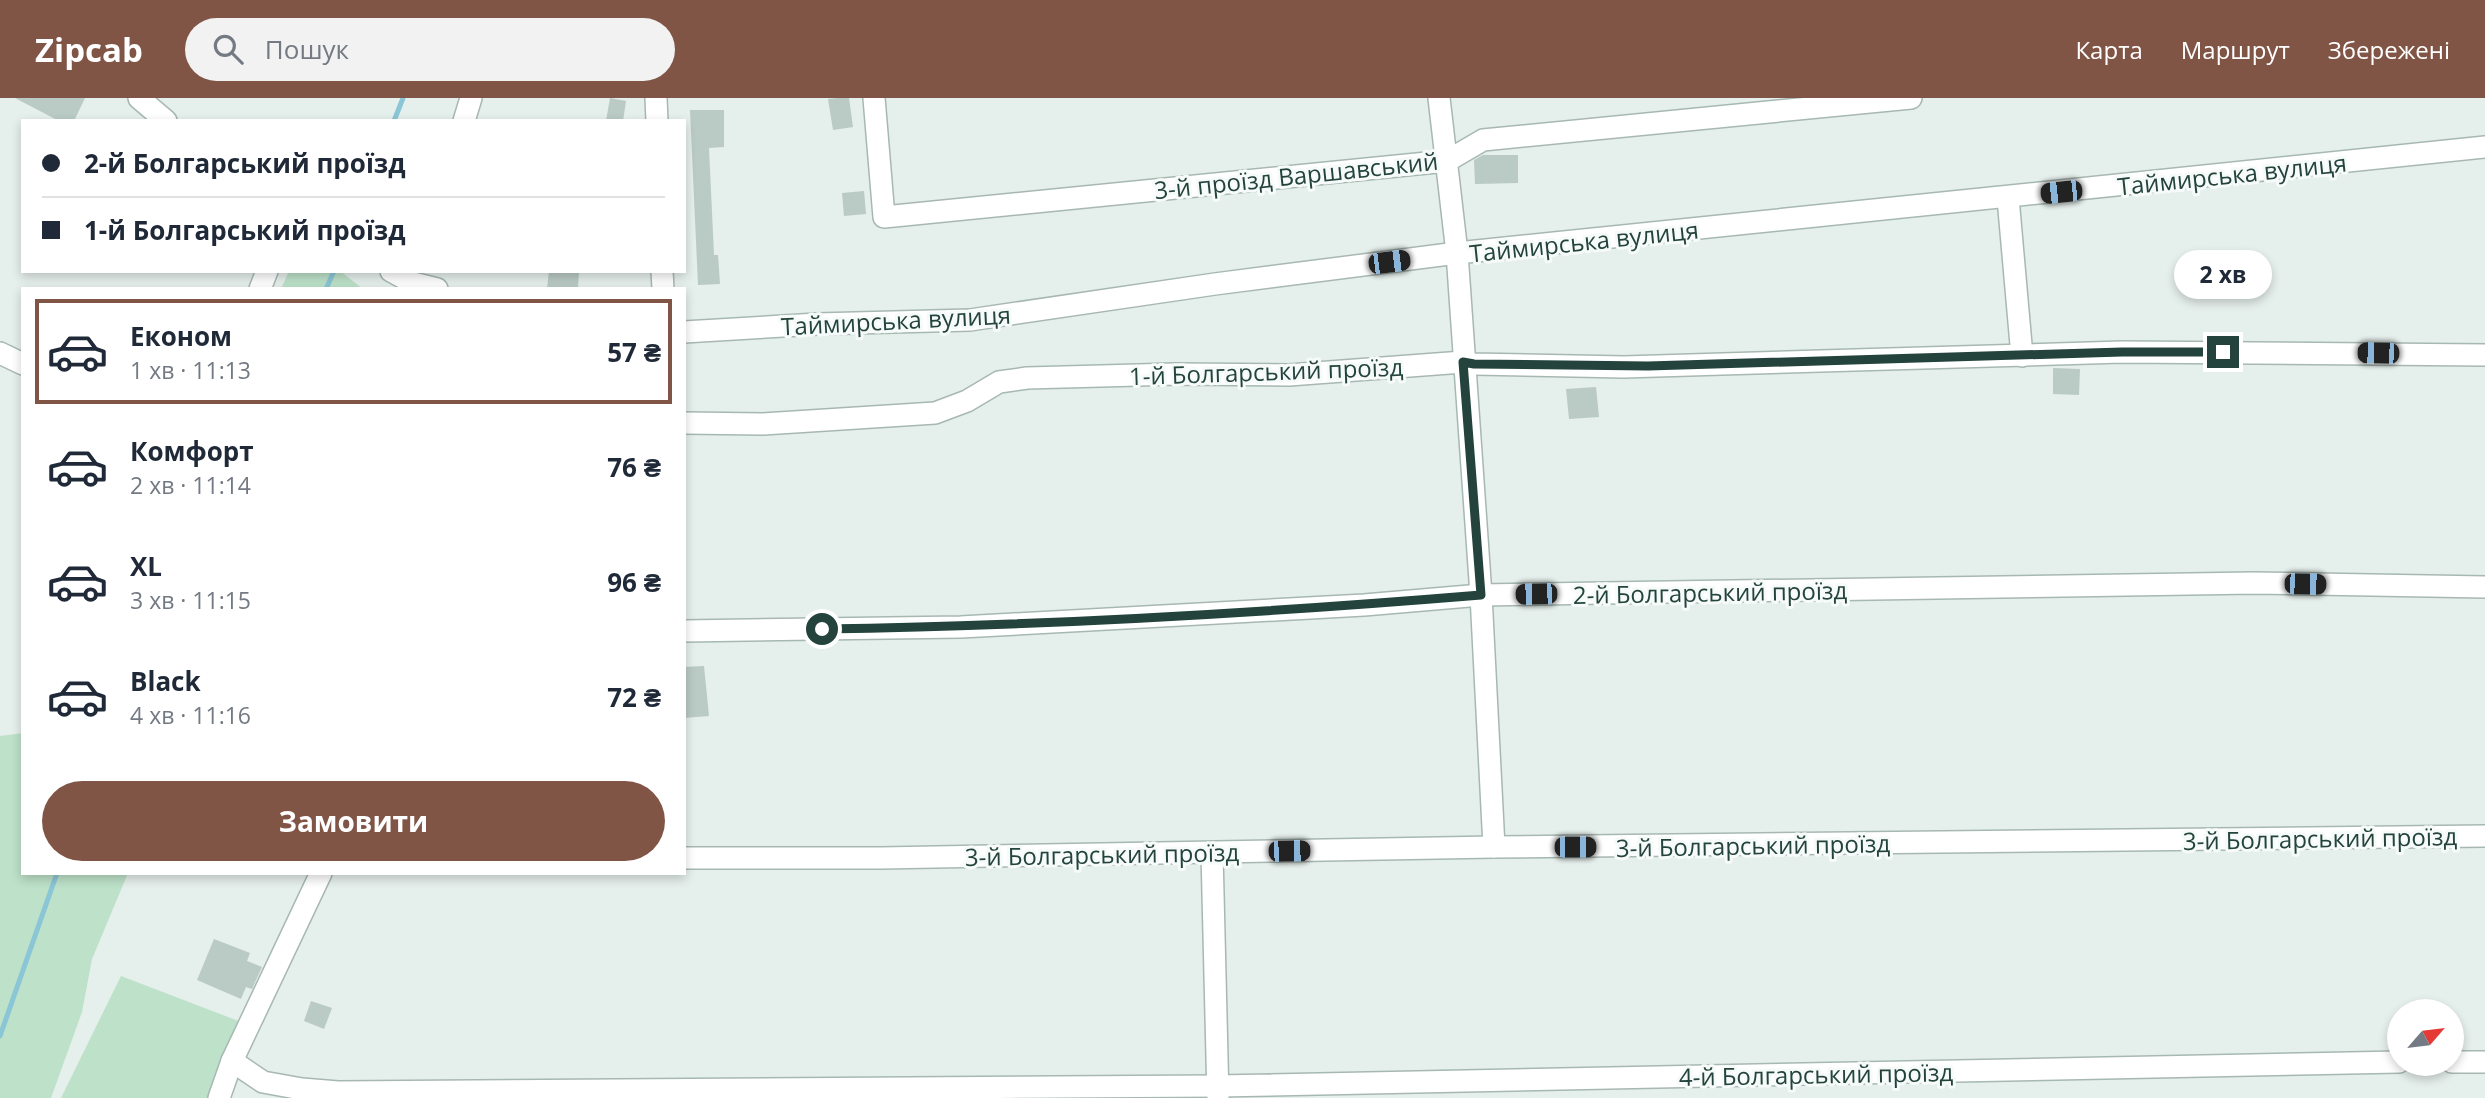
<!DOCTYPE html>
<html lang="uk">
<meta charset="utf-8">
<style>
body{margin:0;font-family:"Open Sans",sans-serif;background:#f2f2f3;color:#1f2937;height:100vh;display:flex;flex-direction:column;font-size:26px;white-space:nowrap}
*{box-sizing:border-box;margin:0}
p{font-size:23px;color:#747a83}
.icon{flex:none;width:38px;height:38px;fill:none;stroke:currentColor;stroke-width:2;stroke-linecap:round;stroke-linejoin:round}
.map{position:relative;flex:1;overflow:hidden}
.sheet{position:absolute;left:21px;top:189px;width:665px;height:588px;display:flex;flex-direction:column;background:#fff;border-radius:0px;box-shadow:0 4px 10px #0003}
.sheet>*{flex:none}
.top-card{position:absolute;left:21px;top:21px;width:665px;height:154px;border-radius:0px;box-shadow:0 4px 10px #0003;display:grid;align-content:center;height:154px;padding:0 21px;background:#fff}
.needle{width:46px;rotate:62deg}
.fabs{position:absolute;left:2387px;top:901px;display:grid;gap:14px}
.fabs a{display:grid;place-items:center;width:77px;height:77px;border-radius:50%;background:#fff;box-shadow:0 4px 10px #0003;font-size:35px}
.end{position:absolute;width:32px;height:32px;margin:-16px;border:9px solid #23433c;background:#fff;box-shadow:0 0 0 4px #fff}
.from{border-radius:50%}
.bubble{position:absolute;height:49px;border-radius:24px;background:#fff;box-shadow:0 4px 10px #0003;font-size:23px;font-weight:700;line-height:49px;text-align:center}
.car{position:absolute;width:21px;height:42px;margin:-21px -10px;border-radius:9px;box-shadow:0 0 5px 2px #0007;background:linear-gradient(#222 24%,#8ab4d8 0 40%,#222 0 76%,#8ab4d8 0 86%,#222 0)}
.top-card b{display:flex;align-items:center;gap:24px;height:66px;font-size:26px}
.top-card b+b{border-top:2px solid #e0e1e3}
.top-card i{width:18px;height:18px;background:#1f2937}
ul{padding:12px 0 0;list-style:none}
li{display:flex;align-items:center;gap:21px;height:105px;margin:0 14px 10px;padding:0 7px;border:4px solid transparent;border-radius:0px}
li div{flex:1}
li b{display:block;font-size:26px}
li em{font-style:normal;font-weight:700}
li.active{border-color:#815546}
li>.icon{width:63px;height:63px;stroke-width:1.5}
.primary-button{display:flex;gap:14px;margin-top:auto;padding:14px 21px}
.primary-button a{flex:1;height:80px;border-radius:42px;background:#815546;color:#fff;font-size:28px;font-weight:700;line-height:80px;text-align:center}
header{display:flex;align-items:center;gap:42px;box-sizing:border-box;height:98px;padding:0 35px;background:#815546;color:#fff}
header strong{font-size:33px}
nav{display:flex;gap:38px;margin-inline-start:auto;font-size:24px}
.search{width:490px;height:63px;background:#f2f2f3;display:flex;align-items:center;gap:18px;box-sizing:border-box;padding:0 24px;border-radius:38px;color:#747a83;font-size:26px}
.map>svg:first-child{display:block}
</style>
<header>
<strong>Zipcab</strong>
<div class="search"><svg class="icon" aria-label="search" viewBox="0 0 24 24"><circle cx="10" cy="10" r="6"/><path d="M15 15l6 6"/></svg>Пошук</div>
<nav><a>Карта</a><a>Маршрут</a><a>Збережені</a></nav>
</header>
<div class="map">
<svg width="2485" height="1000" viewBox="0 0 2485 1000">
<rect width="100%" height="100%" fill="#e5efeb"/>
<g fill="#bde1c9">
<polygon points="289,173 340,173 363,191 281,191"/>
<polygon points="23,635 23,775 128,775 92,861 82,914 51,1000 0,1000 0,638"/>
<polygon points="121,878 241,924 215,1000 61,1000"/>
</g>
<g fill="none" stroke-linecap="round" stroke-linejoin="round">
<g stroke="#8bc6d6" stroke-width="5">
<polyline points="394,23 403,0"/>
<polyline points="326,191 334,173"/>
<polyline points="0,938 57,775"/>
</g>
</g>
<g fill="#bacac4">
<polygon points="15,0 85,0 74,23 59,23"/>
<polygon points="610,0 626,3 623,23 606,23"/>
<polygon points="837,0 849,0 853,29 833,32 828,1"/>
<polygon points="690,12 724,12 724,49 709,50 714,157 718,157 720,186 698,187"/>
<polygon points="1483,57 1518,57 1518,85 1475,86 1474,62"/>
<polygon points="864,93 866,116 844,118 842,95"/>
<polygon points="549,173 579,173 578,191 547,191"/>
<polygon points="2053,270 2080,271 2079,297 2053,296"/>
<polygon points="1596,289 1599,319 1569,321 1566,291"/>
<polygon points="704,568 709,618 684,620 684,569"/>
<polygon points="214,841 250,855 247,863 262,869 252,891 246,889 241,901 197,882"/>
<polygon points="311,903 332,910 324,931 304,923"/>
</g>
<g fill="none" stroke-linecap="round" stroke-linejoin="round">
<defs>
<g id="minor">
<polyline points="139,0 166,23"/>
<polyline points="656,0 657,23"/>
<polyline points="874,0 884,119 1447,63 1483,42 1911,0"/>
<polyline points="1439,0 1457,155 1481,497 1494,749"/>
<polyline points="464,23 471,0"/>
<polyline points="2008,100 2022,258"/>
<polyline points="391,173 413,185 437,191"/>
<polyline points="662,173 663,191"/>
<polyline points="260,191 267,173"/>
<polyline points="684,234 817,226 970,222 1215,186 1457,155 2485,49"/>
<polyline points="0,255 23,266"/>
<polyline points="684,325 763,326 935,315 967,303 999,284 1027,280 1175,276 1289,277 1463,264 1474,266 1624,269 2122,254 2485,257"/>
<polyline points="684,533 961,529 1364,507 1481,497 2253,485 2485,489"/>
<polyline points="1212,755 1218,1000"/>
<polyline points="684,760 881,760 1494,749 2485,738"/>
<polyline points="232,963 263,984 302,991 338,994 1217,988 2399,964"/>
<polyline points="2452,964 2485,964"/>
<polyline points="219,1000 232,963 321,775"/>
</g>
</defs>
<use href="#minor" stroke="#a7b8b3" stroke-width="24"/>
<use href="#minor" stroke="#fff" stroke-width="21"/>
</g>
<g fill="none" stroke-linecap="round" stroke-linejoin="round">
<path stroke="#23433c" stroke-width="9" d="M 822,531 C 1042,528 1262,515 1481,497 L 1463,264 L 1474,266 L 1648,268 L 2122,254 L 2223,254"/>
</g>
<g text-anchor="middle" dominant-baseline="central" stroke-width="6" stroke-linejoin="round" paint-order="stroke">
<g font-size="24" fill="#23433c" stroke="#f6fbf9">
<text transform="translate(2232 76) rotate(-6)">Таймирська вулиця</text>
<text transform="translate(1296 77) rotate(-6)">3-й проїзд Варшавський</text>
<text transform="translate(1584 143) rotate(-6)">Таймирська вулиця</text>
<text transform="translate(896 222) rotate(-3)">Таймирська вулиця</text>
<text transform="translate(1266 273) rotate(-2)">1-й Болгарський проїзд</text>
<text transform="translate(1710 494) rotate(-1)">2-й Болгарський проїзд</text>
<text transform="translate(2320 740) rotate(-1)">3-й Болгарський проїзд</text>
<text transform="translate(1753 747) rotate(-1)">3-й Болгарський проїзд</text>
<text transform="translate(1102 756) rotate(-1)">3-й Болгарський проїзд</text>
<text transform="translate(1816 976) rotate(-1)">4-й Болгарський проїзд</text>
</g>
</g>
</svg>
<div class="fabs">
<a><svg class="needle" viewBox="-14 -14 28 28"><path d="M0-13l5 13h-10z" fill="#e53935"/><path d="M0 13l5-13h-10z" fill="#747a83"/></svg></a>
</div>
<i class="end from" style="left:822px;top:531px"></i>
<i class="end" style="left:2223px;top:254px"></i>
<div class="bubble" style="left:2174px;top:152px;width:98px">2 хв</div>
<i class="car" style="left:2061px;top:94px;rotate:264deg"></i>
<i class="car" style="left:1389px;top:164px;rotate:83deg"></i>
<i class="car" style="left:2378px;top:255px;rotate:271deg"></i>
<i class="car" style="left:2305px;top:486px;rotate:91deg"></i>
<i class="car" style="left:1536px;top:496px;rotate:269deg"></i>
<i class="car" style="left:1575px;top:749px;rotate:90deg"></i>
<i class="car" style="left:1289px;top:753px;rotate:89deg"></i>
<div class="top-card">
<b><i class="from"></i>2-й Болгарський проїзд</b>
<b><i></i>1-й Болгарський проїзд</b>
</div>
<section class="sheet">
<ul>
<li class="active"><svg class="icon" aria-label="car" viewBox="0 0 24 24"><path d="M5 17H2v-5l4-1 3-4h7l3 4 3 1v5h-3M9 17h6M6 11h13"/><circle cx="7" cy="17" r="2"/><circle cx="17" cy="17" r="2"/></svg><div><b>Економ</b><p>1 хв · 11:13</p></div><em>57 ₴</em></li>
<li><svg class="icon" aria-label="car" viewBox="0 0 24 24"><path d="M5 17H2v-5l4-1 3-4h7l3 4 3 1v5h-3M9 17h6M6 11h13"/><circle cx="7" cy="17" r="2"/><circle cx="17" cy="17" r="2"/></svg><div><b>Комфорт</b><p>2 хв · 11:14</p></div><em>76 ₴</em></li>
<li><svg class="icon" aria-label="car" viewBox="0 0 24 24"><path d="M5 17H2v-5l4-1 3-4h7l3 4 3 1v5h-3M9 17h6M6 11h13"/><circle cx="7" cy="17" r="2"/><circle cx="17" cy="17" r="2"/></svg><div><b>XL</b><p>3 хв · 11:15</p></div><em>96 ₴</em></li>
<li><svg class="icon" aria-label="car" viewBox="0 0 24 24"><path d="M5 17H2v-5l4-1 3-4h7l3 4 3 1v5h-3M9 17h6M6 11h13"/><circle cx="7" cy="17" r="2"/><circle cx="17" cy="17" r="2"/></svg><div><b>Black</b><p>4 хв · 11:16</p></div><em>72 ₴</em></li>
</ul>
<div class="primary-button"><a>Замовити</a></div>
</section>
</div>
